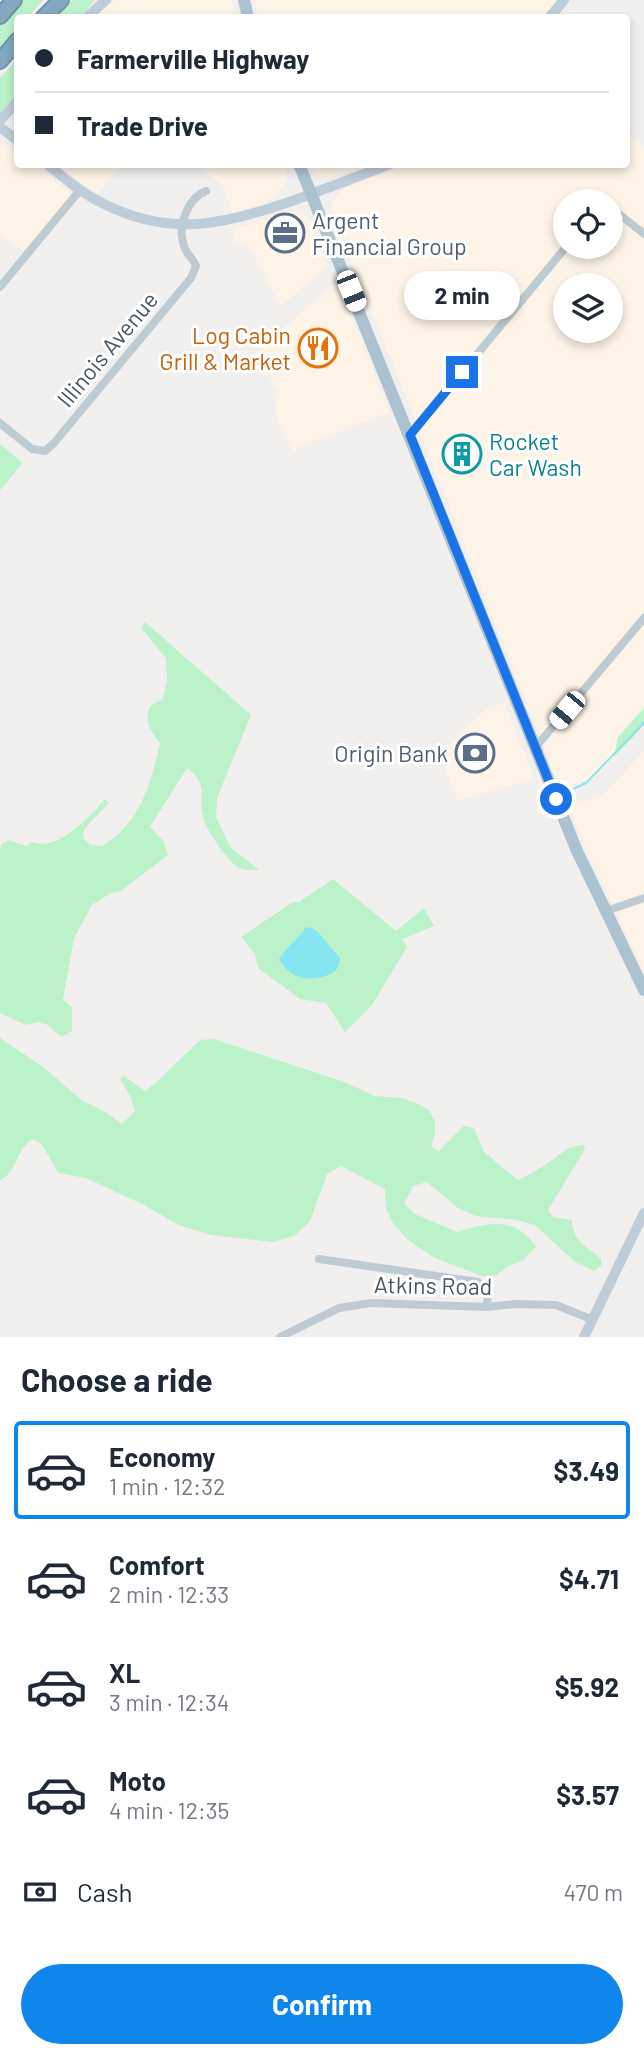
<!DOCTYPE html>
<meta charset="utf-8">
<style>
body{margin:0;font-family:Barlow,sans-serif;background:#f2f2f3;color:#1f2937;height:100vh;display:flex;flex-direction:column;font-size:26px;white-space:nowrap}
*{box-sizing:border-box;margin:0}
p{font-size:23px;color:#747a83}
.icon{flex:none;width:38px;height:38px;fill:none;stroke:currentColor;stroke-width:2;stroke-linecap:round;stroke-linejoin:round}
.map{position:relative;height:1337px;overflow:hidden}
.panel{display:flex;flex-direction:column;background:#fff;flex:1}
.panel>*{flex:none}
.hud{position:absolute;left:14px;top:14px;width:616px;height:154px;border-radius:7px;box-shadow:0 4px 10px #0003;display:grid;align-content:center;height:154px;padding:0 21px;background:#fff}
.tools{position:absolute;left:553px;top:189px;display:grid;gap:14px}
.tools a{display:grid;place-items:center;width:70px;height:70px;border-radius:50%;background:#fff;box-shadow:0 4px 10px #0003;font-size:35px}
.end{position:absolute;width:32px;height:32px;margin:-16px;border:9px solid #1a73e8;background:#fff;box-shadow:0 0 0 4px #fff}
.from{border-radius:50%}
.bubble{position:absolute;height:49px;border-radius:24px;background:#fff;box-shadow:0 4px 10px #0003;font-size:23px;font-weight:700;line-height:49px;text-align:center}
.car{position:absolute;width:21px;height:42px;margin:-21px -10px;border-radius:9px;box-shadow:0 0 5px 2px #0007;background:linear-gradient(#fff 24%,#345 0 40%,#fff 0 76%,#345 0 86%,#fff 0)}
.hud b{display:flex;align-items:center;gap:24px;height:66px;font-size:26px}
.hud b+b{border-top:2px solid #e0e1e3}
.hud i{width:18px;height:18px;background:#1f2937}
ul{padding:0;list-style:none}
li{display:flex;align-items:center;gap:21px;height:98px;margin:0 14px 10px;padding:0 7px;border:4px solid transparent;border-radius:7px}
li div{flex:1}
li b{display:block;font-size:26px}
li em{font-style:normal;font-weight:700}
li.active{border-color:#0e86ec}
li>.icon{width:63px;height:63px;stroke-width:1.5}
h2{padding:0 21px;font-size:32px;line-height:84px}
.pay{display:flex;align-items:center;gap:18px;height:77px;padding:0 21px;font-size:26px}
.pay p{margin-inline-start:auto}
.button{display:flex;gap:14px;margin-top:auto;padding:14px 21px}
.button a{flex:1;height:80px;border-radius:42px;background:#0e86ec;color:#fff;font-size:28px;font-weight:700;line-height:80px;text-align:center}
.map>svg:first-child{display:block}
</style>
<div class="map">
<svg width="644" height="1337" viewBox="0 0 644 1337">
<rect width="100%" height="100%" fill="#f2efef"/>
<g fill="#fdf4e7" fill-rule="evenodd">
<polygon points="116,0 232,0 237,17 91,18"/>
<polygon points="254,0 557,0 542,18 258,17"/>
<path d="M 627,133 L 644,148 L 644,708 L 619,737 L 614,757 L 594,778 L 560,788 L 381,333 L 341,241 L 331,210 L 333,202 L 341,190 L 406,165 L 626,164 ZM 565,201 L 611,201 L 611,247 L 565,247 ZM 565,285 L 611,285 L 611,331 L 565,331 Z"/>
<polygon points="0,143 17,151 18,164 35,165 69,193 67,200 24,253 0,234"/>
<polygon points="57,165 122,165 97,194"/>
<polygon points="198,165 285,165 287,178 283,188 271,199 257,206 233,213 222,185"/>
<polygon points="308,165 374,165 326,178 315,174"/>
<polygon points="296,211 303,213 309,219 327,264 321,272 281,306 247,244 241,245 233,243 233,228 248,225 287,211"/>
<polygon points="337,282 390,412 299,447 294,455 277,421 275,400 279,392 255,354 274,336"/>
<polygon points="504,703 534,778 458,801 439,754 485,710"/>
<polygon points="644,751 644,970 597,872 568,807 604,794"/>
</g>
<g fill="#bbf2ca" fill-rule="evenodd">
<polygon points="20,0 43,0 28,17 18,18 17,30 0,51 0,24"/>
<polygon points="72,0 94,0 82,17 55,18"/>
<polygon points="17,59 17,93 0,114 0,78"/>
<polygon points="0,444 23,463 0,490"/>
<path d="M 145,622 L 251,715 L 217,798 L 216,817 L 230,847 L 259,870 C 254,870 247,871 242,869 C 230,866 206,830 203,817 C 198,794 209,784 187,768 L 150,827 L 164,842 L 168,855 L 121,891 L 111,893 L 92,905 L 74,938 L 63,999 L 72,1008 L 72,1031 L 61,1037 L 48,1025 L 38,1022 L 26,1025 L 0,1013 L 0,849 L 2,844 L 9,840 L 26,846 L 32,842 C 58,852 89,817 105,799 L 109,803 L 85,828 L 83,833 L 84,840 L 91,845 L 102,846 C 140,824 151,784 160,743 C 150,730 144,723 150,706 L 163,699 L 167,681 L 166,658 L 141,628 Z"/>
<polygon points="644,708 644,725 614,757 618,737"/>
<path d="M 333,879 L 396,931 L 424,908 L 434,926 L 402,939 L 407,947 L 372,1005 L 345,1032 L 326,1003 L 300,999 L 258,968 L 255,954 L 241,937 L 293,902 L 299,902 ZM 305,928 L 318,932 L 340,958 L 286,950 L 301,936 Z"/>
<path d="M 0,1038 L 43,1067 L 83,1101 L 105,1112 L 122,1124 L 135,1111 L 130,1096 L 120,1078 L 124,1076 L 145,1091 L 156,1083 L 200,1040 L 214,1039 L 347,1083 L 374,1096 L 402,1098 L 418,1104 L 429,1110 L 435,1122 L 435,1134 L 431,1144 L 433,1148 L 439,1151 L 464,1126 L 474,1128 L 484,1152 L 518,1180 C 527,1176 535,1171 544,1166 C 557,1157 567,1145 584,1145 L 585,1149 L 548,1210 L 553,1217 L 572,1220 C 573,1243 586,1245 601,1259 L 601,1266 L 595,1271 L 575,1262 L 535,1225 L 517,1220 L 476,1216 L 458,1208 L 427,1182 L 413,1186 L 404,1204 L 415,1214 L 457,1232 C 489,1222 515,1216 536,1247 L 524,1260 L 507,1267 L 495,1276 L 482,1276 L 435,1258 L 409,1241 L 394,1225 L 386,1209 L 385,1189 L 341,1166 L 327,1174 L 310,1221 L 294,1236 L 273,1242 L 211,1235 L 179,1225 L 142,1204 L 86,1178 L 58,1173 L 42,1144 L 33,1139 C 16,1148 18,1172 0,1180 Z"/>
</g>
<path fill="#85e6f1" d="M 310,927 L 318,932 L 340,958 C 340,967 336,972 328,975 C 308,983 290,978 279,959 C 286,947 298,940 305,928 Z"/>
<g fill="none" stroke-linecap="round" stroke-linejoin="round">
<polyline stroke="#85e6f1" stroke-width="2" points="571,790 586,783 644,723"/>
<defs>
<g id="highway">
<polyline points="0,16 14,0"/>
<polyline points="43,18 61,0"/>
<polyline points="0,61 18,40"/>
</g>
</defs>
<use href="#highway" stroke="#6f93ad" stroke-width="18"/>
<g stroke="#bfcbd2" stroke-width="8">
<polyline points="611,211 619,214 644,234"/>
<polyline points="0,287 80,190"/>
<path d="M 0,423 L 32,449 L 45,451 L 54,443 L 191,278 L 196,266 C 193,258 186,254 184,246 C 177,226 187,199 206,191"/>
<polyline points="410,435 566,247"/>
<polyline points="535,748 644,618"/>
<polyline points="606,911 644,898"/>
<polyline points="319,1259 478,1282 488,1292 487,1307"/>
<polyline points="280,1337 339,1308 371,1303 487,1307 515,1304 556,1305 591,1319"/>
</g>
<g stroke="#becdd7" stroke-width="10">
<polyline points="86,18 106,0"/>
<polyline points="549,18 564,0"/>
<polyline points="0,121 18,100"/>
<polyline points="0,127 18,141"/>
<path d="M 47,164 C 65,179 83,194 104,204 C 170,237 223,225 289,202 C 323,190 356,177 390,164"/>
<polyline points="584,1337 644,1213"/>
</g>
<g stroke="#adc2cf" stroke-width="12">
<polyline points="244,0 248,18"/>
<polyline points="299,164 577,851 644,990"/>
</g>
<use href="#highway" stroke="#84a8c1" stroke-width="14"/>
</g>
<g fill="none" stroke-linecap="round" stroke-linejoin="round">
<polyline stroke="#1a73e8" stroke-width="9" points="462,372 410,435 556,799"/>
</g>
<defs>
<symbol id="office-ring" viewBox="-11 -11 22 22"><circle r="9.5" fill="#fff" stroke="#5c6f8a" stroke-width="1.5"/><path d="M-6-3h4V-5.5h4V-3h4V5H-6ZM-1-4.5V-3h2v-1.5ZM-6 0V1H6V0Z" fill="#5c6f8a"/></symbol>
<symbol id="restaurant-ring" viewBox="-11 -11 22 22"><circle r="9.5" fill="#fff" stroke="#e8710a" stroke-width="1.5"/><path d="M-5-6h1v4h1v-4h1v4h1v-4h1v5L-1.5 .5V6h-2V.5L-5-1ZM5-6V6H3V1.5H1.5Q1.5-4 5-6Z" fill="#e8710a"/></symbol>
<symbol id="building-ring" viewBox="-11 -11 22 22"><circle r="9.5" fill="#fff" stroke="#0f9aa8" stroke-width="1.5"/><path d="M-4-6H4V6H1V3H-1V6H-4ZM-2.5-4.3h1.7v1.8h-1.7ZM.8-4.3h1.7v1.8H.8ZM-2.5-1h1.7V.8h-1.7ZM.8-1h1.7V.8H.8Z" fill="#0f9aa8"/></symbol>
<symbol id="bank-ring" viewBox="-11 -11 22 22"><circle r="9.5" fill="#fff" stroke="#5c6f8a" stroke-width="1.5"/><path d="M-6-4H6V4H-6ZM0-2.3a2.3 2.3 0 1 0 0 4.6a2.3 2.3 0 1 0 0-4.6Z" fill="#5c6f8a"/></symbol>
</defs>
<g fill-rule="evenodd">
<use href="#office-ring" x="263" y="211" width="44" height="44"/>
<use href="#restaurant-ring" x="296" y="326" width="44" height="44"/>
<use href="#building-ring" x="440" y="432" width="44" height="44"/>
<use href="#bank-ring" x="453" y="731" width="44" height="44"/>
</g>
<g text-anchor="middle" dominant-baseline="central" stroke-width="6" stroke-linejoin="round" paint-order="stroke">
<g font-size="23" fill="#4e5e75" stroke="#fff" text-anchor="start">
<text x="312" y="220">Argent<tspan x="312" dy="26">Financial Group</tspan></text>
<text x="448" y="753" text-anchor="end">Origin Bank</text>
</g>
<g font-size="23" fill="#c56008" stroke="#fff" text-anchor="end">
<text x="291" y="335">Log Cabin<tspan x="291" dy="26">Grill &amp; Market</tspan></text>
</g>
<g font-size="23" fill="#46555e" stroke="#fff">
<text transform="translate(107 349) rotate(-50)">Illinois Avenue</text>
<text transform="translate(433 1285) rotate(1)">Atkins Road</text>
</g>
<g font-size="23" fill="#0d838f" stroke="#fff" text-anchor="start">
<text x="489" y="441">Rocket<tspan x="489" dy="26">Car Wash</tspan></text>
</g>
</g>
</svg>
<div class="tools">
<a><svg class="icon" aria-label="locate" viewBox="0 0 24 24"><circle cx="12" cy="12" r="6"/><path d="M12 2v4M12 18v4M2 12h4M18 12h4"/></svg></a>
<a><svg class="icon" aria-label="layers" viewBox="0 0 24 24"><path d="M12 4l9 5-9 5-9-5zM3 14l9 5 9-5"/></svg></a>
</div>
<i class="end from" style="left:556px;top:799px"></i>
<i class="end" style="left:462px;top:372px"></i>
<div class="bubble" style="left:404px;top:271px;width:116px">2 min</div>
<i class="car" style="left:351px;top:291px;rotate:158deg"></i>
<i class="car" style="left:567px;top:710px;rotate:220deg"></i>
<div class="hud">
<b><i class="from"></i>Farmerville Highway</b>
<b><i></i>Trade Drive</b>
</div>
</div>
<section class="panel">
<h2>Choose a ride</h2>
<ul>
<li class="active"><svg class="icon" aria-label="car" viewBox="0 0 24 24"><path d="M5 17H2v-5l4-1 3-4h7l3 4 3 1v5h-3M9 17h6M6 11h13"/><circle cx="7" cy="17" r="2"/><circle cx="17" cy="17" r="2"/></svg><div><b>Economy</b><p>1 min · 12:32</p></div><em>$3.49</em></li>
<li><svg class="icon" aria-label="car" viewBox="0 0 24 24"><path d="M5 17H2v-5l4-1 3-4h7l3 4 3 1v5h-3M9 17h6M6 11h13"/><circle cx="7" cy="17" r="2"/><circle cx="17" cy="17" r="2"/></svg><div><b>Comfort</b><p>2 min · 12:33</p></div><em>$4.71</em></li>
<li><svg class="icon" aria-label="car" viewBox="0 0 24 24"><path d="M5 17H2v-5l4-1 3-4h7l3 4 3 1v5h-3M9 17h6M6 11h13"/><circle cx="7" cy="17" r="2"/><circle cx="17" cy="17" r="2"/></svg><div><b>XL</b><p>3 min · 12:34</p></div><em>$5.92</em></li>
<li><svg class="icon" aria-label="car" viewBox="0 0 24 24"><path d="M5 17H2v-5l4-1 3-4h7l3 4 3 1v5h-3M9 17h6M6 11h13"/><circle cx="7" cy="17" r="2"/><circle cx="17" cy="17" r="2"/></svg><div><b>Moto</b><p>4 min · 12:35</p></div><em>$3.57</em></li>
</ul>
<div class="pay"><svg class="icon" aria-label="cash" viewBox="0 0 24 24"><path d="M3 7h18v10H3z"/><circle cx="12" cy="12" r="2"/></svg>Cash<p>470 m</p></div>
<div class="button"><a>Confirm</a></div>
</section>
